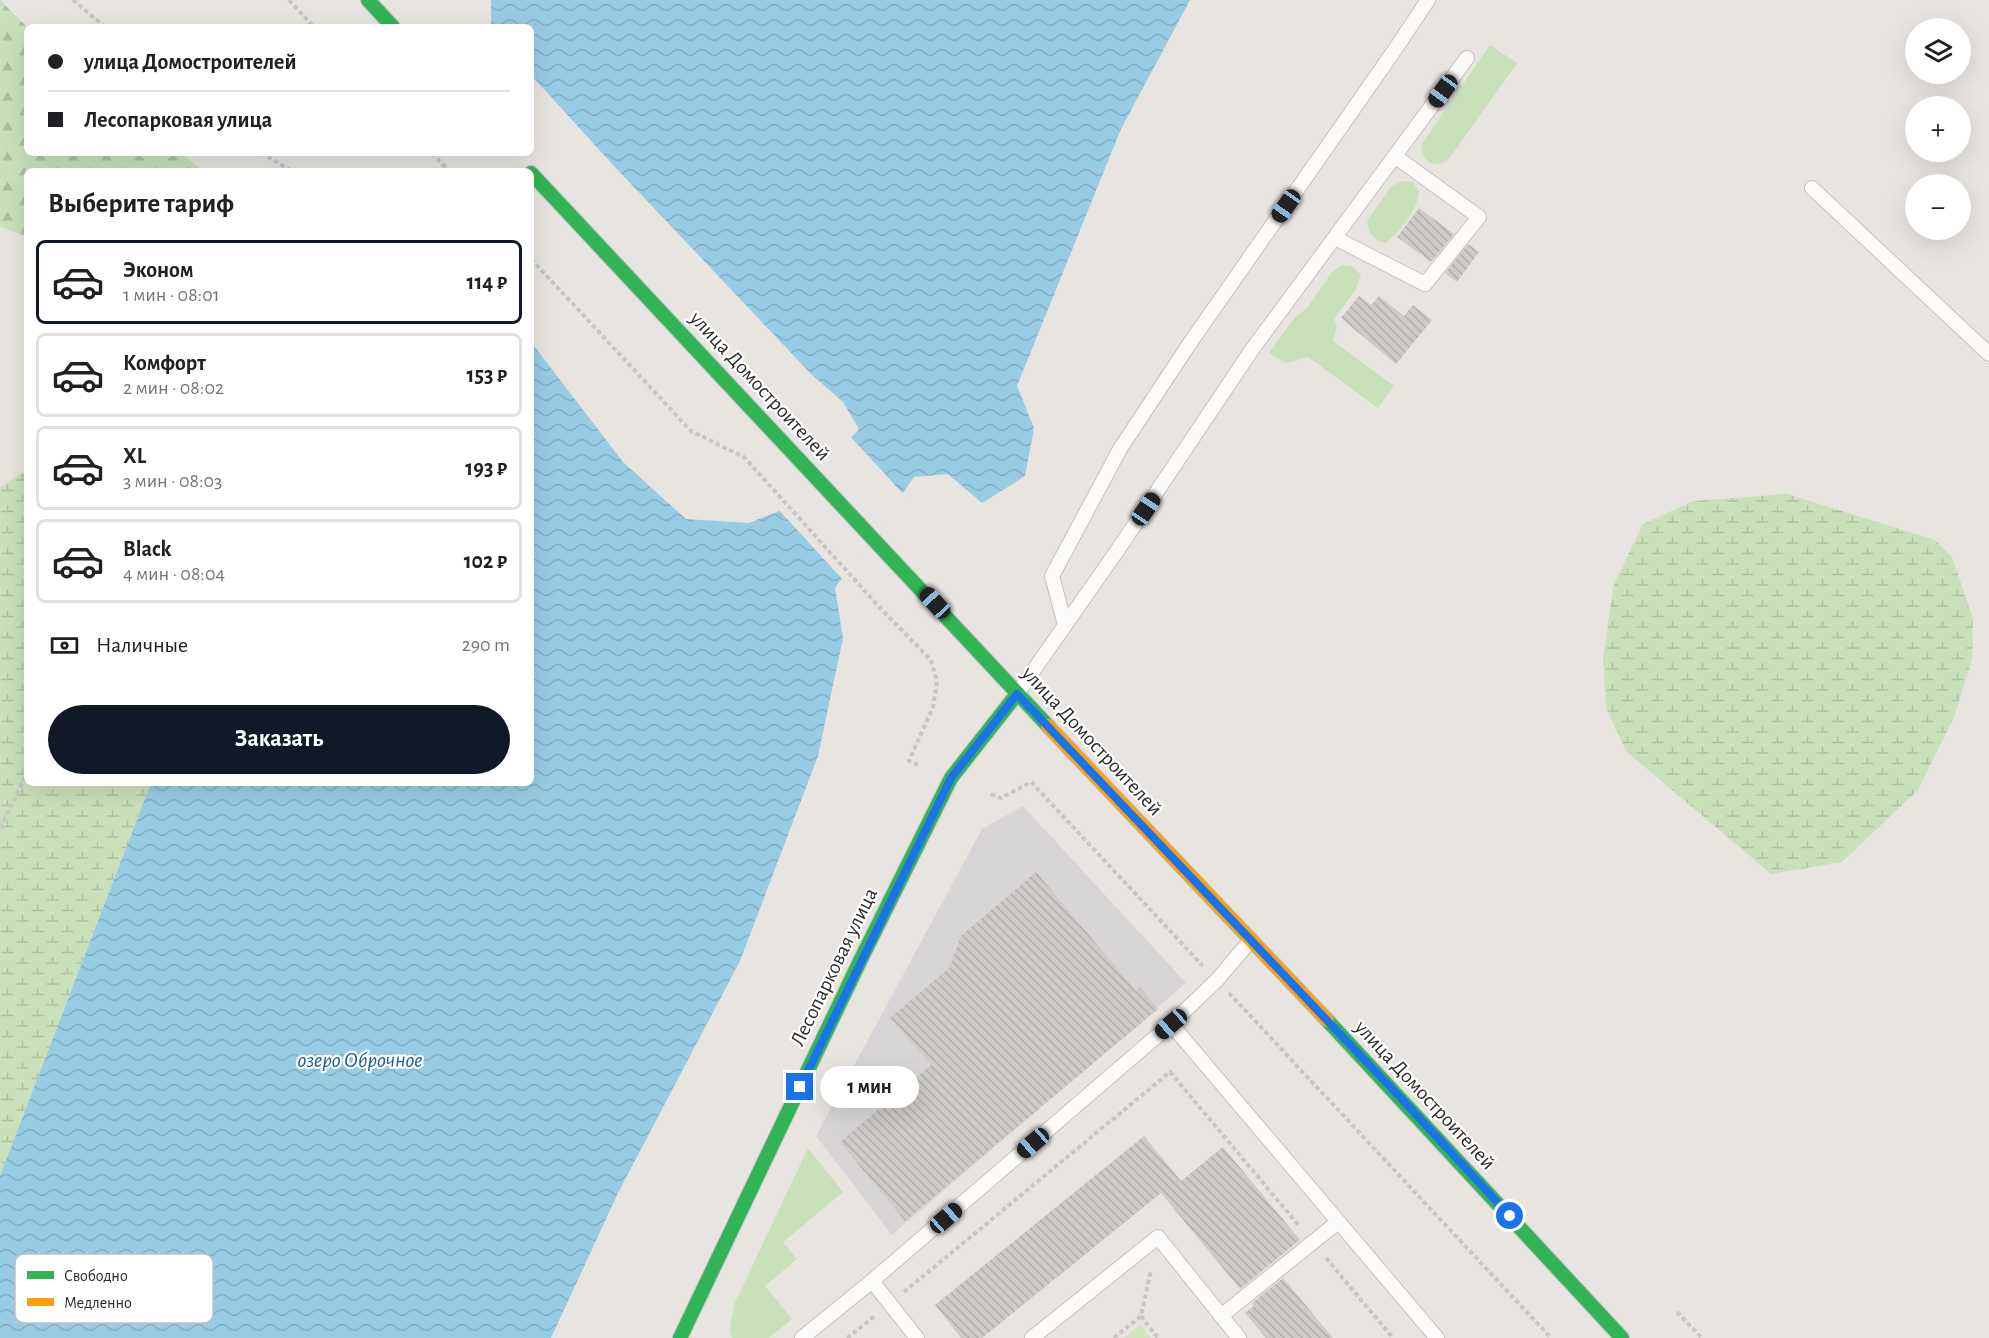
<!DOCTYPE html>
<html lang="ru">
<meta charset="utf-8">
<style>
body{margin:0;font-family:"Alegreya Sans",sans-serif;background:#f6f6f6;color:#202124;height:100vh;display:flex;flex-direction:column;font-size:22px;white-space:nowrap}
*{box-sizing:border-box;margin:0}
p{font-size:20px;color:#757577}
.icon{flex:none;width:33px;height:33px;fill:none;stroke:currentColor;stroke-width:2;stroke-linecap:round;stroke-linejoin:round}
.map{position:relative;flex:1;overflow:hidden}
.side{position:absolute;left:24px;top:168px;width:510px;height:618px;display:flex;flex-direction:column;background:#fff;border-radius:9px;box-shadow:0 6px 24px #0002}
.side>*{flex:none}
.guide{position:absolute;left:24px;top:24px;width:510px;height:132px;border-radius:9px;box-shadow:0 6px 24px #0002;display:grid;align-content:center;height:132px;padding:0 24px;background:#fff}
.buttons{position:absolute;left:1905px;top:18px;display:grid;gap:12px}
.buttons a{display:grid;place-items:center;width:66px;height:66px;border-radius:50%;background:#fff;box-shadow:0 6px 24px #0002;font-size:30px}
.end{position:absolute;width:27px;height:27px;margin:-14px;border:8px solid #1a73e8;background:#fff;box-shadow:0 0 0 3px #fff}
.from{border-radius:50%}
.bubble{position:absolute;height:42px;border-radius:21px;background:#fff;box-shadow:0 6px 24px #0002;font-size:20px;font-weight:600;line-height:42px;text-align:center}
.car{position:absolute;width:18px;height:36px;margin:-18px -9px;border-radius:8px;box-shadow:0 0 4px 2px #0007;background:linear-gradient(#222 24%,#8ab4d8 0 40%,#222 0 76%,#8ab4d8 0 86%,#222 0)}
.guide b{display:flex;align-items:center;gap:21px;height:57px;font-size:22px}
.guide b+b{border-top:2px solid #e0e0e0}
.guide i{width:15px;height:15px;background:#202124}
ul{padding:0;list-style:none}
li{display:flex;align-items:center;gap:18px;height:84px;margin:0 12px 9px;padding:0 12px;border:3px solid #e0e0e0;border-radius:9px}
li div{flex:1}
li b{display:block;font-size:22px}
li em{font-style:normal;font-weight:600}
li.on{border-color:#111827}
li>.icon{width:54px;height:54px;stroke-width:1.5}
h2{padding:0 24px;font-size:27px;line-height:72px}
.pay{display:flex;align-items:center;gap:15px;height:66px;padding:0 24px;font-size:22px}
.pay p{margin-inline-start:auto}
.cta{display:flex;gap:12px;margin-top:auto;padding:12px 24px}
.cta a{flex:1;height:69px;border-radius:36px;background:#111827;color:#fff;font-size:24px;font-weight:600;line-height:69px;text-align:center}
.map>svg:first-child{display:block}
</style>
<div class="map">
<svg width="1989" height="1338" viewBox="0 0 1989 1338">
<defs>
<pattern id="forest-firs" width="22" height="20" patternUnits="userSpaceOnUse" patternTransform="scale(1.5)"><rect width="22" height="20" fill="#c9e1bb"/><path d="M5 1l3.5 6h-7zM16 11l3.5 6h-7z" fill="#adc1a1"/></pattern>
<pattern id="wetland-marsh" width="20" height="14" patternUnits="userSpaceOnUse" patternTransform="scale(1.5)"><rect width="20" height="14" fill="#c9e1bb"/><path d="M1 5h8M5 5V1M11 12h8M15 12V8" fill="none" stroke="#adc1a1"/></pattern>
<pattern id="water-waves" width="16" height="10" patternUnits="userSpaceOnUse" patternTransform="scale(1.5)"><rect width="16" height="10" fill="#98cce4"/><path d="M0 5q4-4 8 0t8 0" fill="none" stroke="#83afc4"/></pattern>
<pattern id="building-back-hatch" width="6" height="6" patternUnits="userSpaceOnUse" patternTransform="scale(1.5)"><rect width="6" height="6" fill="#cdcac7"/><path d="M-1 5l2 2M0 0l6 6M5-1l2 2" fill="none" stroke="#b0aeab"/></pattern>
</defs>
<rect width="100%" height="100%" fill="#e8e4e0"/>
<polygon fill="#d8d5d7" points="1023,806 1186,983 892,1235 816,1136 982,829"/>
<g fill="#c9e1bb">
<path d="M 1490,45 L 1517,63 L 1449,159 C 1435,170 1422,162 1421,145 Z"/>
<path d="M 1402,181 L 1413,182 L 1419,192 C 1417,211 1400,232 1385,243 C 1372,239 1369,234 1367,221 L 1391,187 Z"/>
<polygon points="1342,265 1352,266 1361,275 1356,289 1334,320 1337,327 1333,341 1394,386 1378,408 1308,357 1286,363 1269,353 1294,318 1307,308 1332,272"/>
<polygon points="808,1148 843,1192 783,1242 797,1259 765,1286 792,1319 769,1338 732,1338 730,1329 734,1305"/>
</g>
<polygon fill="url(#forest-firs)" points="0,0 27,27 27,153 181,153 203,171 27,171 27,240 23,235 0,227"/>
<g fill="url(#wetland-marsh)">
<polygon points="27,470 27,783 151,783 0,1176 0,487"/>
<polygon points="1787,494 1935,540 1952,557 1973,618 1972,660 1954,717 1918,790 1842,862 1771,874 1626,751 1606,708 1603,658 1614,584 1643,524 1693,501"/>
</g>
<polygon fill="#d2e4b9" points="1140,1325 1151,1338 1124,1338"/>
<polygon fill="url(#water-waves)" points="491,0 1190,0 1121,129 1017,386 1034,428 1025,476 982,503 948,474 914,477 835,588 843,638 818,756 740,961 618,1193 551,1338 0,1338 0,1176 151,783 531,783 531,342 623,462 686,519 749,523 784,509 859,429 843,402 812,375 613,165 531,75 531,27 491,27"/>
<polygon fill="#e8e4e0" points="849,435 905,496 844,581 777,508 782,506"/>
<g fill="url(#building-back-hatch)">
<polygon points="1419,208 1454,234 1431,262 1397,237"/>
<polygon points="1468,244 1479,252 1457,282 1445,273"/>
<polygon points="1359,296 1371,305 1379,296 1404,316 1413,305 1432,320 1396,364 1341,318"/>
<polygon points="1036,872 1136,991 1140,987 1158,1009 905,1221 840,1142 931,1065 890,1018 950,967 961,936"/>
<polygon points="1144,1136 1181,1181 1223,1147 1300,1240 1240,1289 1161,1193 982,1338 961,1338 935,1305"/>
<polygon points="1283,1278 1333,1338 1266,1338 1245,1313 1254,1306 1252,1303"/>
</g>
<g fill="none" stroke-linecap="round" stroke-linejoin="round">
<defs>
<g id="lane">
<polyline points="1812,188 1989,354"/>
<polyline points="1335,238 1425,284 1479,217 1396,157"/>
<polyline points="1065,625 1052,576 1120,449 1190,343 1396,48 1428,0"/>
<polyline points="1017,694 1119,548 1251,351 1467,58"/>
<polyline points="1171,1024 1437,1338"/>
<polyline points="872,1281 917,1338"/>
<polyline points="1221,1316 1338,1222"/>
<polyline points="802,1338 872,1281 1171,1024 1217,980 1251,940"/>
<polyline points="1032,1338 1158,1237 1239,1338"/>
</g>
<g id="fast">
<polyline points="368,0 393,27"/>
<polyline points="531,173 1048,726"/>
<polyline points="1327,1020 1622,1338"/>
<polyline points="680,1338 860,961 951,778 1017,694"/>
</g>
<polyline id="slow" points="1048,726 1327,1020"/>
</defs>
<use href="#lane" stroke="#c2c0c1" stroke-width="16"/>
<use href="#fast" stroke="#c2c0c1" stroke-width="16"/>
<use href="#slow" stroke="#c2c0c1" stroke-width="16"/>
<g stroke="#c6c6c5" stroke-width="4" stroke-dasharray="4.5 3" stroke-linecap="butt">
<polyline points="73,0 105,27"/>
<polyline points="289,0 314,27"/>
<polyline points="261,153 292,171"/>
<polyline points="432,153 449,171"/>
<polyline points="531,259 691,431 744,457 882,610 931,660 937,682 933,707 909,761 918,765"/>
<polyline points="991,794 1001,798 1031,782 1203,966"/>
<polyline points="0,828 27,774"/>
<polyline points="1229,993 1551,1338"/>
<polyline points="1326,1258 1393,1338"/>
<polyline points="904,1292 1170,1072 1300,1227"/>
<polyline points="1677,1312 1702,1338"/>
<polyline points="1141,1316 1158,1338"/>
<polyline points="847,1338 875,1316"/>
<polyline points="1114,1338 1141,1316 1151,1270"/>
</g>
<use href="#lane" stroke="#fcfbfa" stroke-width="14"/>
<use href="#fast" stroke="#30b455" stroke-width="14"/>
<use href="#slow" stroke="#ff9f0a" stroke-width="14"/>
</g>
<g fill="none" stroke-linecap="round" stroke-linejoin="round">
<polyline stroke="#1a73e8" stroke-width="8" points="800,1087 951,778 1017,694 1397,1094 1510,1216"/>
</g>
<g text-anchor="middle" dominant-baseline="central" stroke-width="4.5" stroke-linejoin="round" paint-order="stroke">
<g font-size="21" fill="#2a2a2a" stroke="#fff">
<text transform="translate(760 386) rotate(47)">улица Домостроителей</text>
<text transform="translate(1092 741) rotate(47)">улица Домостроителей</text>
<text transform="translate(834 967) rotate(-64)">Лесопарковая улица</text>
<text transform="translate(1425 1095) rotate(47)">улица Домостроителей</text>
</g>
<g font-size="22" font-style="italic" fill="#165f91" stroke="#fff">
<text x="360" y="1060">озеро Оброчное</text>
</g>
</g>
<rect x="15" y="1254" width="198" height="69" rx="9" fill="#fff" stroke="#bfbfbf" stroke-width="1.5"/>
<rect x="27" y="1271" width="27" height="8" fill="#30b455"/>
<rect x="27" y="1298" width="27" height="8" fill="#ff9f0a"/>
<g font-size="16" fill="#2a2a2a">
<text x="64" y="1281">Свободно</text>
<text x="64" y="1308">Медленно</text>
</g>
</svg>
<div class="buttons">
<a><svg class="icon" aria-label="layers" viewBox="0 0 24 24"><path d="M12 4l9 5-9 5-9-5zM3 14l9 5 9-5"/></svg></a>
<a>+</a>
<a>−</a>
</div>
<i class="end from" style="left:1510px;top:1216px"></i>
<i class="end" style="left:800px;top:1087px"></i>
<div class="bubble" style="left:820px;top:1066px;width:99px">1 мин</div>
<i class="car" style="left:1443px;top:91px;rotate:216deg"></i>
<i class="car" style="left:1286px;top:206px;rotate:215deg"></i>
<i class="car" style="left:1146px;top:509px;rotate:34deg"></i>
<i class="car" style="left:935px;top:603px;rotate:317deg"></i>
<i class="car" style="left:1171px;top:1024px;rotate:229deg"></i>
<i class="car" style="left:1033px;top:1143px;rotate:229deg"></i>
<i class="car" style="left:946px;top:1218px;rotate:49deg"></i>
<div class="guide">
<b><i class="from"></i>улица Домостроителей</b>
<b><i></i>Лесопарковая улица</b>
</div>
<section class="side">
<h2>Выберите тариф</h2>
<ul>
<li class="on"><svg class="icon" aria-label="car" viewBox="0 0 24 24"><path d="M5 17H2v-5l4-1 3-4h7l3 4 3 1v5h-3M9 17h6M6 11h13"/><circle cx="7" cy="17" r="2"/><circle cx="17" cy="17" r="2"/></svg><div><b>Эконом</b><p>1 мин · 08:01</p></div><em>114 ₽</em></li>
<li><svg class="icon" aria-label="car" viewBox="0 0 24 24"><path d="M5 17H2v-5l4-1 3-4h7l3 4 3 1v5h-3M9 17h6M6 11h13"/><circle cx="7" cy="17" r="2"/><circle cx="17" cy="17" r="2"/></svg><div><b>Комфорт</b><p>2 мин · 08:02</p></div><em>153 ₽</em></li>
<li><svg class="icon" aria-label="car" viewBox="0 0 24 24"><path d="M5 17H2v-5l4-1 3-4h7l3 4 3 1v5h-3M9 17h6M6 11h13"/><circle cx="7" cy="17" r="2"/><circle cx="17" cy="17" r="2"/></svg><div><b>XL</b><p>3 мин · 08:03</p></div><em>193 ₽</em></li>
<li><svg class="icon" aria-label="car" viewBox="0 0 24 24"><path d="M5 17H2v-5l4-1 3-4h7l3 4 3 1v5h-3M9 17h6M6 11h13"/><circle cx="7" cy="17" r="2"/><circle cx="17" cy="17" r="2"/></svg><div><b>Black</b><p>4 мин · 08:04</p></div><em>102 ₽</em></li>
</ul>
<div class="pay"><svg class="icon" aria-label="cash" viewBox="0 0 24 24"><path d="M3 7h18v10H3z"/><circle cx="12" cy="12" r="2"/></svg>Наличные<p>290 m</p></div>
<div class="cta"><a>Заказать</a></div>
</section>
</div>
